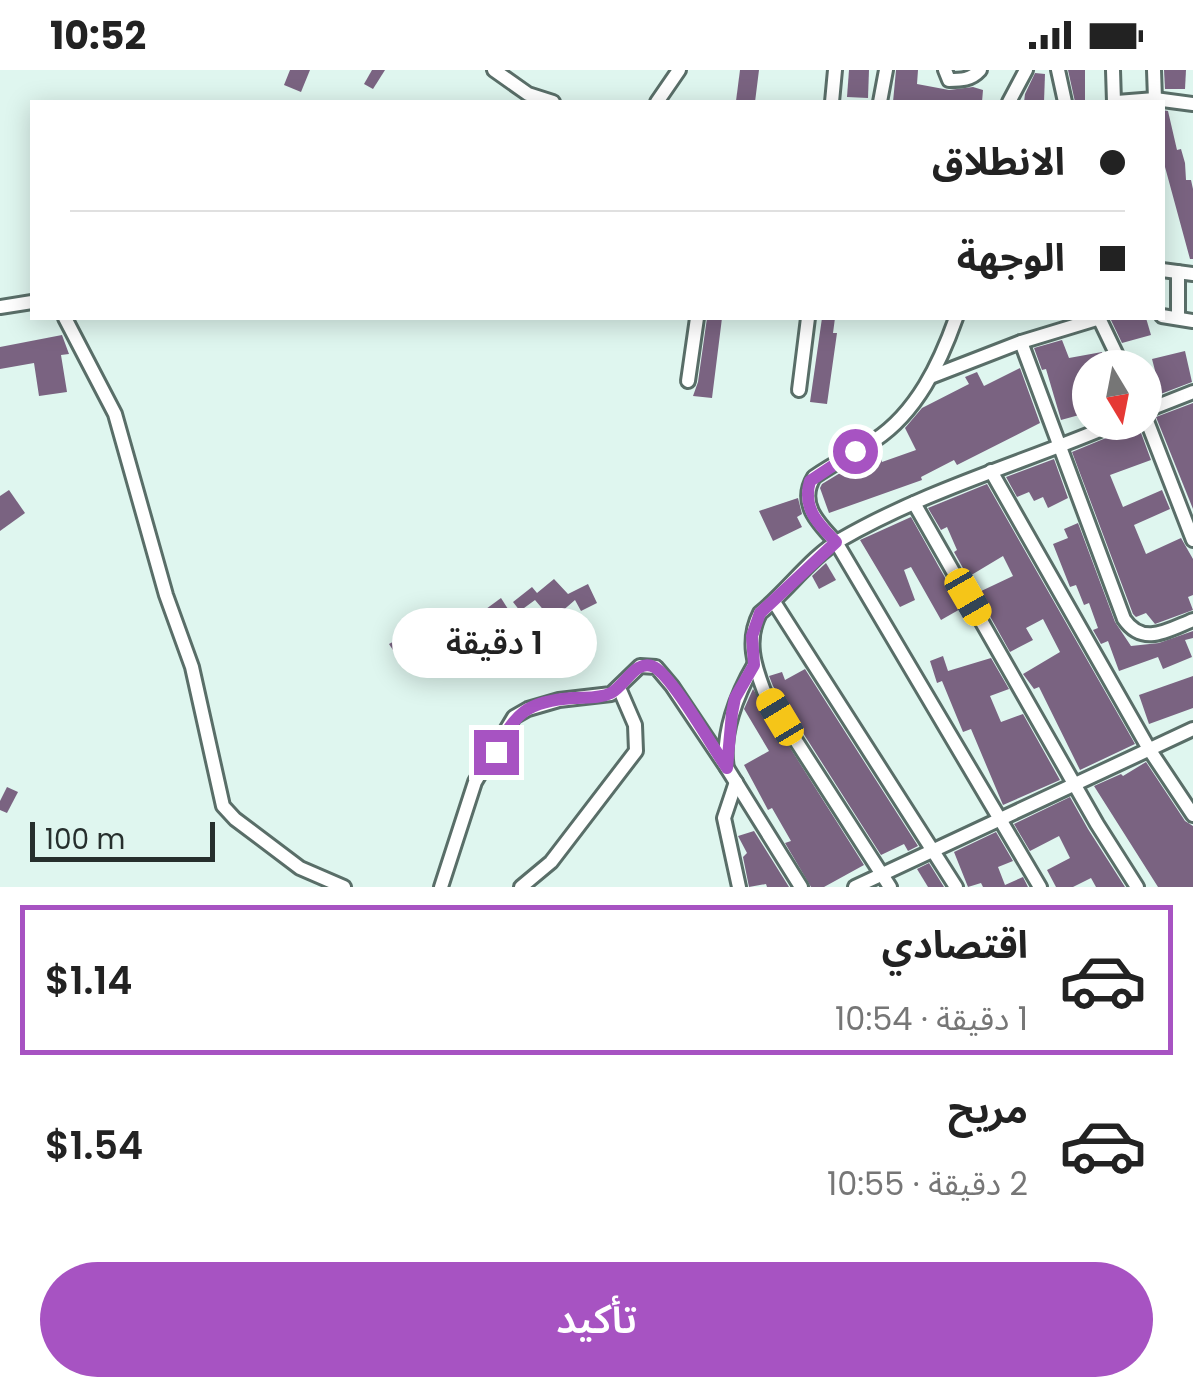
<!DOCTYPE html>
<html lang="ar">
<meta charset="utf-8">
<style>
body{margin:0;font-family:Poppins,"Noto Sans Arabic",sans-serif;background:#f2f2f2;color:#222;direction:rtl;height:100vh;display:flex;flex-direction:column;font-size:38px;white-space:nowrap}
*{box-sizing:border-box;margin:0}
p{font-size:32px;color:#767676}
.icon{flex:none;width:55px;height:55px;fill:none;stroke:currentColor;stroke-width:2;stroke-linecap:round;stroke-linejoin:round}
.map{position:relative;height:817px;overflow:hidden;direction:ltr}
.side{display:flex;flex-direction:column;background:#fff;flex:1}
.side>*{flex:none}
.guide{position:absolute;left:30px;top:30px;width:1135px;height:220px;border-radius:0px;box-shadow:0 5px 25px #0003;direction:rtl;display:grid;align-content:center;height:220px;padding:0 40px;background:#fff}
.needle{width:65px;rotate:170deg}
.tools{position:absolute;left:1072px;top:280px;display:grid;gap:20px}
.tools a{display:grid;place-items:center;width:90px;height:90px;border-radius:50%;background:#fff;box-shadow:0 5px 25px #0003;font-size:50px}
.scale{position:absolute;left:30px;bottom:25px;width:185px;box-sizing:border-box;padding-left:10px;border:5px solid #262f2d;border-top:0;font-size:28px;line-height:35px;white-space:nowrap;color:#262f2d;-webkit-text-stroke:8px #dff6ef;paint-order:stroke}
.end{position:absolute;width:45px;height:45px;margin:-22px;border:12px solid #a753c2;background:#fff;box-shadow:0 0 0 5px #fff}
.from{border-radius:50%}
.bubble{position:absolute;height:70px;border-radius:35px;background:#fff;box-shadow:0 5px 25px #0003;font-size:32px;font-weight:600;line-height:70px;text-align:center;direction:rtl}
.car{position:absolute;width:30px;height:60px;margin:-30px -15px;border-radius:12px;box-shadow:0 0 8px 2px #0007;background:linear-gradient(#f5c518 24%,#345 0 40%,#f5c518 0 76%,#345 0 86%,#f5c518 0)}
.guide b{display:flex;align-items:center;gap:35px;height:95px;font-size:38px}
.guide b+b{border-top:2px solid #e0e0e0}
.guide i{width:25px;height:25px;background:#222}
ul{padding:18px 0 0;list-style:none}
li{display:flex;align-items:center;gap:30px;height:150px;margin:0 20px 15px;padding:0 20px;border:5px solid transparent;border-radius:0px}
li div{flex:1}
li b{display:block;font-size:38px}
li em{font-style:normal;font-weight:600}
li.on{border-color:#a753c2}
li>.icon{width:90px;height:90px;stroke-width:1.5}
.button{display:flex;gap:20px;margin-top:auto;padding:20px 40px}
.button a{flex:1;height:115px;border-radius:60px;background:#a753c2;color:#fff;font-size:40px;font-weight:600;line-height:115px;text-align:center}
.status{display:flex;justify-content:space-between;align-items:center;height:70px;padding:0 50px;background:#fff;direction:ltr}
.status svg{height:28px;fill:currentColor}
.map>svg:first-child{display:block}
</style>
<div class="status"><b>10:52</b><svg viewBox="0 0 49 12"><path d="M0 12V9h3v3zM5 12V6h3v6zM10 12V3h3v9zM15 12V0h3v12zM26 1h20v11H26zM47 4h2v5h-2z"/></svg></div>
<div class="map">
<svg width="1193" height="817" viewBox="0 0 1193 817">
<rect width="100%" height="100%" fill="#dff6ef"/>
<g fill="#7a6381">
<polygon points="290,0 310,0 301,22 284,15"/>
<polygon points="372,0 385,0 373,19 364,14"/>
<polygon points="740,0 759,0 755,32 736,31"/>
<polygon points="849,0 869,0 868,28 847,27"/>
<polygon points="896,0 918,0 917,14 949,20 973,17 983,20 982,32 893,32"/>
<polygon points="1068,0 1085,0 1085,32 1075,32"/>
<polygon points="1164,0 1186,0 1185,19 1165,19"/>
<polygon points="1035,3 1045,4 1044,32 1024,32 1025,24"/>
<polygon points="1162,40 1168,41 1177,80 1181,79 1185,93 1186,110 1191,110 1193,119 1193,189 1190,189 1165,97 1162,97"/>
<polygon points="707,248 722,248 712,328 693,326 698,312"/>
<polygon points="822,248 835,248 833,263 837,263 827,334 810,332"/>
<polygon points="1110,248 1146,248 1151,265 1122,273"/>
<polygon points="62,265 69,284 61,285 67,322 39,326 34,293 0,299 0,277"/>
<polygon points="1062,270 1069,288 1102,282 1105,298 1090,298 1090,342 1061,350 1046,299 1042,300 1034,278"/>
<polygon points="1185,281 1192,312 1145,330 1145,320 1159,316 1152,289"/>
<polygon points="1020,298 1040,353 957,395 954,390 921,407 922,410 829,443 820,418 822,414 878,380 882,392 916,380 905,358 922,338 969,314 965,307 977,302 984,316"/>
<polygon points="1193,333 1193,439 1156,347"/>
<polygon points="1129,352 1137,352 1151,390 1110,405 1123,437 1162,420 1170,439 1134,455 1146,484 1181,468 1193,489 1193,525 1188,527 1193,540 1155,554 1146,543 1136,547 1133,544 1072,382 1123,361"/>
<polygon points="1054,389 1068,428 1048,438 1043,427 1034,431 1029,422 1017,427 1006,407"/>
<polygon points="987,414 1135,674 1080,700 1039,617 1034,619 1023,604 1060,582 1043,549 1026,558 1033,570 1010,582 977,523 1013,506 1003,486 968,507 954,482 957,480 947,457 941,460 928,438"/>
<polygon points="9,420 25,443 0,461 0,426"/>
<polygon points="798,428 802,444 797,447 802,457 773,471 759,441"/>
<polygon points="911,447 962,538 941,550 911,497 904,500 915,530 900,537 860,470"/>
<polygon points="1078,453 1115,552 1131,576 1159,573 1193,561 1193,568 1185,570 1192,587 1163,599 1158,587 1119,601 1108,571 1101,574 1093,560 1098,558 1089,533 1084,535 1076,515 1070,517 1053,474 1068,468 1064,459"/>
<polygon points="826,493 836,510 819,519 812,506"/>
<polygon points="554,509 568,524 588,514 597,533 581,541 575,530 552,550 535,530 520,541 513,532 532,517 537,523"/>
<polygon points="501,528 508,539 493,550 486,539"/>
<polygon points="445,561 466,579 475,569 482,575 463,596 436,571"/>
<polygon points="400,568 412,587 402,594 389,574"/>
<polygon points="943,586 948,601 991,588 1009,619 990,626 1001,652 1023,644 1060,710 1003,735 971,659 963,662 942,611 937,613 930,591"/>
<polygon points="805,599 918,776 908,781 904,774 881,785 773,616 769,606 782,602 785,610"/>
<polygon points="1193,606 1193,638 1149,654 1139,625"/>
<polygon points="753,619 864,795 824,817 811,817 785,773 791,771 772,738 768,740 744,695 769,681 744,639"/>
<polygon points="1146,692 1185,751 1193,756 1193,817 1158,817 1094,716 1121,704 1123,706"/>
<polygon points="7,717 18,722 7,743 0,740 0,731"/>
<polygon points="1070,727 1088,759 1125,817 1096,817 1091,808 1073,817 1056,817 1047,800 1070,788 1059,766 1030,781 1014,754"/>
<polygon points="754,761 789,817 767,817 766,814 749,817 743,787 747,783 738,766"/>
<polygon points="996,762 1013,791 998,797 1005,815 1023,807 1028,817 983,817 981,813 968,817 954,782"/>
<polygon points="929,793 944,817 928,817 917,799"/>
</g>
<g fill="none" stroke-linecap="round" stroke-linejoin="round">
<defs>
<g id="minor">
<polyline points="494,0 528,24 553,32"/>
<path d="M 945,0 L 949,10 C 961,10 971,10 980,0"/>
<polyline points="1058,0 1065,32"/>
<polyline points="1113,0 1114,32"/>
<polyline points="1154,0 1155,29"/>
<polyline points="657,32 679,0"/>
<polyline points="832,32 835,0"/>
<polyline points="880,32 886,0"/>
<polyline points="1009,32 1026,0"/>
<polyline points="1117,32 1155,29 1193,34"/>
<polyline points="1162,200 1193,204"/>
<polyline points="0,237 32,232"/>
<polyline points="1162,246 1193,251"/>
<polyline points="1178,247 1178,202"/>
<polyline points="65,248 115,344 166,525 192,597 223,736 235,749 300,798 344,817"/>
<path d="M 956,248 C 940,293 917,342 875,370 C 855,383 834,393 814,407 C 798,433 818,453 836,472 L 1040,817"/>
<polyline points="1099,248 1123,298"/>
<path d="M 1021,272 L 1124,549 C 1143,577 1168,560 1193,550"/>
<polyline points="933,306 1021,272 1100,248"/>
<polyline points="688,311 697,248"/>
<polyline points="799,320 808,248"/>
<polyline points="1145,341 1193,322"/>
<polyline points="1145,346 1193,470"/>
<polyline points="991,401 1149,679 1193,745"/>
<polyline points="914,433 1097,754 1137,817"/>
<polyline points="774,532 956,817"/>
<path d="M 754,595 C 737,624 721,665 727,698 L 801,817"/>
<polyline points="736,712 724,748 739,817"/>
<polyline points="441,817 475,712 514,647 528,639 559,630 611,624 640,596 656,597 672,616 727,698"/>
<polyline points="521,817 551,792 636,681 635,655 619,618"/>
<polyline points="855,817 1193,659"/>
<path d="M 890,817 L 764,621 C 754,595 746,570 760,543 C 786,522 812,486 840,470 C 928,419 1026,392 1119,352"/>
</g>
</defs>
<use href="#minor" stroke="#596e68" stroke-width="18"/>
<use href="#minor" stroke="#fff" stroke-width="12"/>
</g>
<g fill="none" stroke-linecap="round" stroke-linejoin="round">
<path stroke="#a753c2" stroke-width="12" d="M 496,682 C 514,643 528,631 573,628 C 585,627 599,629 611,623 C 625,616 636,588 654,597 C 672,606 713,678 727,698 L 732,643 L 735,628 L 754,595 L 752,566 L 760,543 L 836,472 C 818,454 802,438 810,411 L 855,381"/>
</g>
</svg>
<div class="tools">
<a><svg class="needle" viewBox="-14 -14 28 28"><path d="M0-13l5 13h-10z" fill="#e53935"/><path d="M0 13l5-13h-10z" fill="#767676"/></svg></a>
</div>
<div class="scale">100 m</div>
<i class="end from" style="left:855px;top:381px"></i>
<i class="end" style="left:496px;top:682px"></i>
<div class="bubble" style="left:392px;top:538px;width:205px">1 دقيقة</div>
<i class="car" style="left:968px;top:527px;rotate:150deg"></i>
<i class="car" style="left:780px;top:647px;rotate:329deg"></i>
<div class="guide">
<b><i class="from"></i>الانطلاق</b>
<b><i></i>الوجهة</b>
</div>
</div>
<section class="side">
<ul>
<li class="on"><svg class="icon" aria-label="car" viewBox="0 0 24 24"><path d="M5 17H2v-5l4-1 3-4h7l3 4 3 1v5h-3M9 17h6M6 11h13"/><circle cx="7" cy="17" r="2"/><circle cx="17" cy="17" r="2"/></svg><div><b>اقتصادي</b><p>1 دقيقة · 10:54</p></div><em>$1.14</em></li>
<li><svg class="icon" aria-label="car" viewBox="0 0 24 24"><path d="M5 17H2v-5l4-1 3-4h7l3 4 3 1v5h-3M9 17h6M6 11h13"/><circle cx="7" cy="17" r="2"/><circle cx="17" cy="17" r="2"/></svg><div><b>مريح</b><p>2 دقيقة · 10:55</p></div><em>$1.54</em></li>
</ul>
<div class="button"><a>تأكيد</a></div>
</section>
